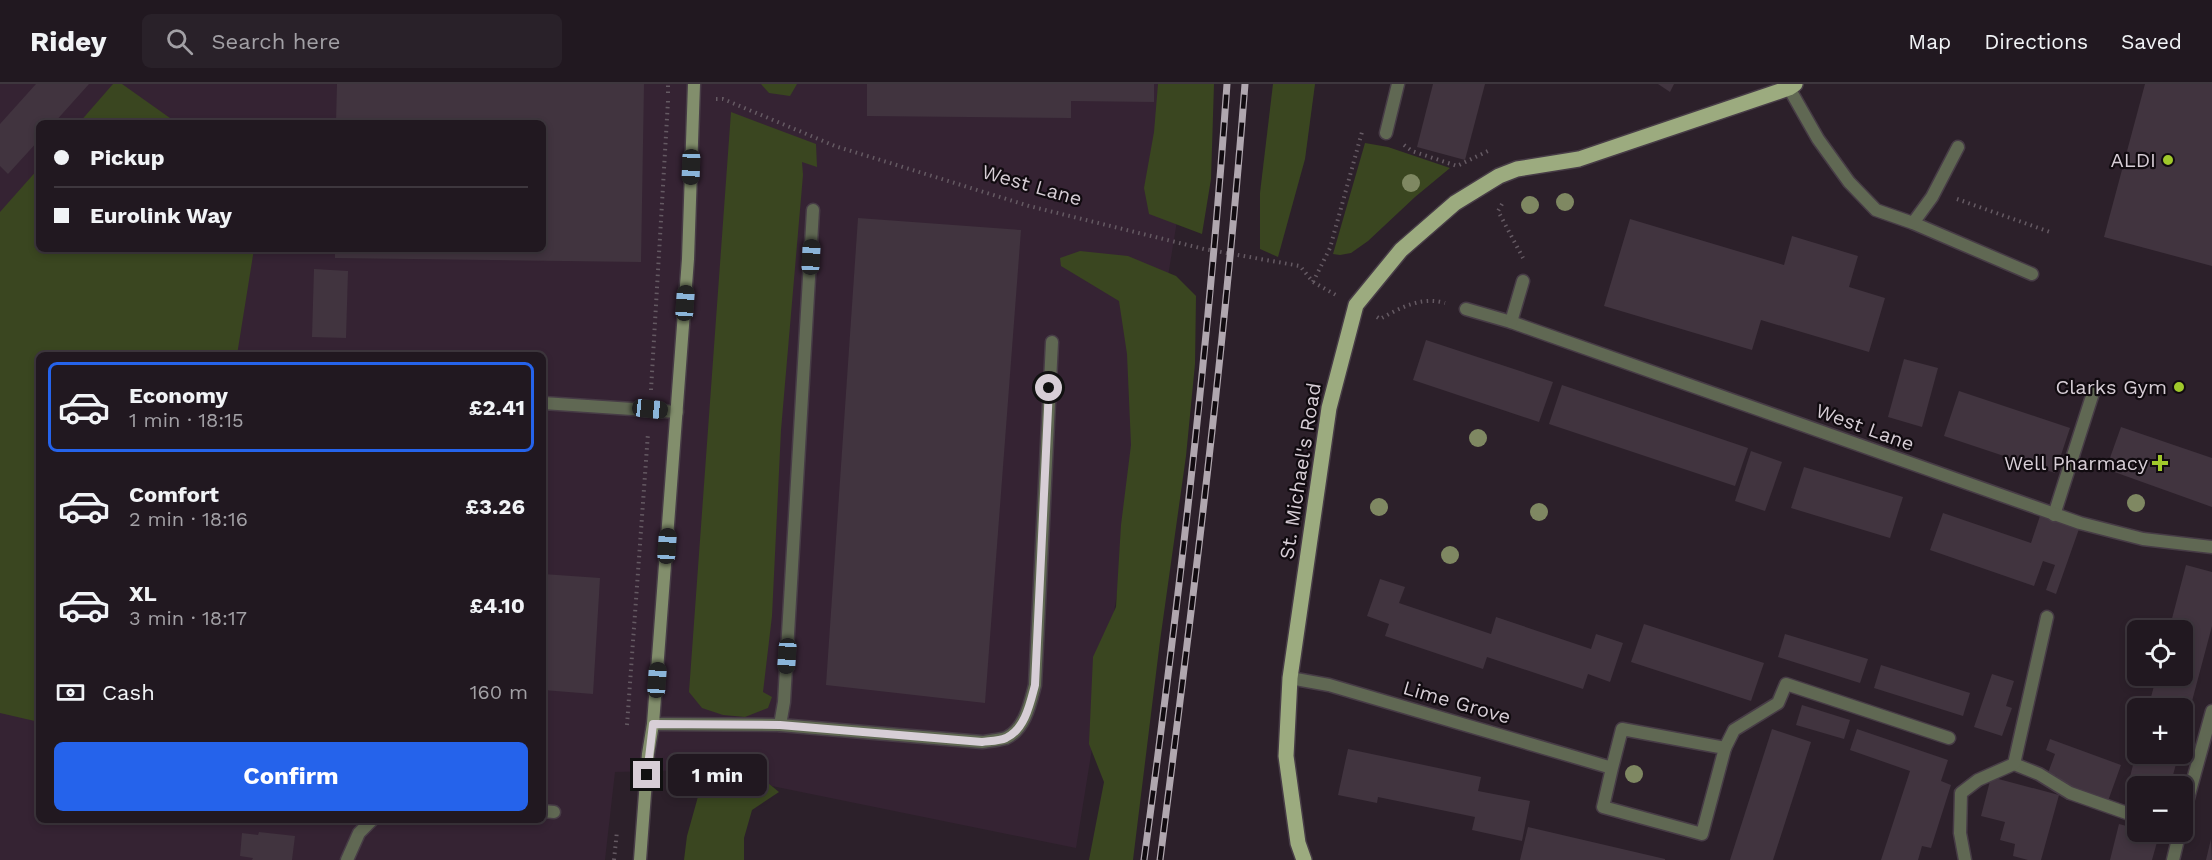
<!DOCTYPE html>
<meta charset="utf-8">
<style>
body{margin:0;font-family:"Work Sans",sans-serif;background:#292129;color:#f1f3f6;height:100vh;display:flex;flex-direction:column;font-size:22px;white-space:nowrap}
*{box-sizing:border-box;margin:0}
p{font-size:20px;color:#a2a0a5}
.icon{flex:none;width:33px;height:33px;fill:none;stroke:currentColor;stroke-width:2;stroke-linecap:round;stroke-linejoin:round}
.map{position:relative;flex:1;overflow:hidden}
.panel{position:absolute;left:36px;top:268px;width:510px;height:471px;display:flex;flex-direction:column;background:#211820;border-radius:9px;box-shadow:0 3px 9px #0003,0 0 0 2px #3e373e}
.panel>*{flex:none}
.guide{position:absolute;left:36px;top:36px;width:510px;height:132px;border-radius:9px;box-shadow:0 3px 9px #0003,0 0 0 2px #3e373e;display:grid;align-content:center;height:132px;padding:0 18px;background:#211820}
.tools{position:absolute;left:2127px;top:536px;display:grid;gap:12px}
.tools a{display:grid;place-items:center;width:66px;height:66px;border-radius:9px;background:#211820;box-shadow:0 3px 9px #0003,0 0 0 2px #3e373e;font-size:30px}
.end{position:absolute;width:27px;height:27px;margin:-14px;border:8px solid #d7ced6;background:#111;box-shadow:0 0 0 3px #111}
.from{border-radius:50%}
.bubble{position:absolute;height:42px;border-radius:9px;background:#211820;box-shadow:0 3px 9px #0003,0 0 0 2px #3e373e;font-size:20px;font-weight:700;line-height:42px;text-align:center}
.car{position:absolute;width:18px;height:36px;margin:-18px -9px;border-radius:8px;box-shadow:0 0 4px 2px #0007;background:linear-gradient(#222 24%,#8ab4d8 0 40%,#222 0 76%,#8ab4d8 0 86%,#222 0)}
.guide b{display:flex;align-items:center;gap:21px;height:57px;font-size:22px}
.guide b+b{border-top:2px solid #3e373e}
.guide i{width:15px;height:15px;background:#f1f3f6}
ul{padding:10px 0 0;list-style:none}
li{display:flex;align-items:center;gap:18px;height:90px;margin:0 12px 9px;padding:0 6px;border:3px solid transparent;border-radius:9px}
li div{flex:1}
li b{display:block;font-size:22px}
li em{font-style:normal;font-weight:700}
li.active{border-color:#2563eb}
li>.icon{width:54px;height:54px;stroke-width:1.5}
.pay{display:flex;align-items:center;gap:15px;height:66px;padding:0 18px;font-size:22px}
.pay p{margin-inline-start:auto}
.cta{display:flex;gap:12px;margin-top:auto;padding:12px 18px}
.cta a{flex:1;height:69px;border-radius:9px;background:#2563eb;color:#fff;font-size:24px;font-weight:700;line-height:69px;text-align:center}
header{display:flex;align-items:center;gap:36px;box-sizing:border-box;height:84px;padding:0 30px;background:#211820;border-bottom:2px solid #3e373e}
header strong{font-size:28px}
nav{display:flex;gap:33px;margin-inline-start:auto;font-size:21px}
.search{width:420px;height:54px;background:#292129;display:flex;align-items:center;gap:15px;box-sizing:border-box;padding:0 21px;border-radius:9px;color:#a2a0a5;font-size:22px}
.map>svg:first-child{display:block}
</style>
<header>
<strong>Ridey</strong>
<div class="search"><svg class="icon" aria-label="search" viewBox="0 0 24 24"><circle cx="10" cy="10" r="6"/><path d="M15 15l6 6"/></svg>Search here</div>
<nav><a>Map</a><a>Directions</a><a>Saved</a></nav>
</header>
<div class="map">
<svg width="2212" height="776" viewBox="0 0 2212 776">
<rect width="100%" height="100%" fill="#2c202a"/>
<path fill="#352333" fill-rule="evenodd" d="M 0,0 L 1193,0 L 1190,56 L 1076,764 L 693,686 L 615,688 L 605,776 L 0,776 ZM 39,39 L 543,39 L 543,165 L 39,165 ZM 39,272 L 543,272 L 543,736 L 39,736 Z"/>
<g fill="#3a4620">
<polygon points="113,0 122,0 177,39 79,39"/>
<polygon points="761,0 797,0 790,12 769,9"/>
<polygon points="1158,0 1214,0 1211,95 1202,150 1149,130 1144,104 1154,48"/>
<polygon points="1273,0 1315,0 1305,75 1278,173 1260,165 1260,109"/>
<polygon points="731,28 816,60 817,83 802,78 803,91 781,346 772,532 763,608 772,613 768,624 745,633 723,631 702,624 689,608"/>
<polygon points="1365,59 1388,63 1450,84 1415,113 1368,157 1351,169 1340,171 1333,170"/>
<polygon points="39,84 39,165 254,165 237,271 39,272 39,638 0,629 0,128"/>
<polygon points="1080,167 1128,172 1176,192 1196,212 1195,280 1186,372 1160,557 1133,776 1089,776 1104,698 1089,660 1093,573 1116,523 1121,441 1131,361 1127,270 1119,217 1061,182 1060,174"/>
<polygon points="746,693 768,699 779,708 752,726 744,754 744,776 684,776 687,752 699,709 721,698"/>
</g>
<g fill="#41343f">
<polygon points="36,0 89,0 54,39 39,39 39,56 8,90 0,82 0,40"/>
<polygon points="337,0 644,0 641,178 335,174 335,165 543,165 543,39 336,39"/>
<polygon points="867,0 1154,0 1154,18 1071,17 1071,34 867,32"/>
<polygon points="1433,0 1485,0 1465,76 1417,63"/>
<polygon points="1658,0 1674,0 1670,8"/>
<polygon points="2145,0 2212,0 2212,182 2104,153"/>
<polygon points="858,134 1021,146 985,619 826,601"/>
<polygon points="1630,135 1784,181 1792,152 1858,172 1849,203 1885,214 1869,268 1761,236 1752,266 1604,222"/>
<polygon points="314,185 348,187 346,254 312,253"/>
<polygon points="1426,256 1553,298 1539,338 1413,296"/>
<polygon points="1904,275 1938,284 1922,343 1888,333"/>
<polygon points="1562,301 1748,364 1735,402 1549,340"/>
<polygon points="1959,307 2070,344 2055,389 1944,352"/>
<polygon points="2121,343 2212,374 2212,423 2106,385"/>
<polygon points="1751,367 1782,378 1765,427 1735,417"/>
<polygon points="1804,383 1903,413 1890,454 1791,424"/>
<polygon points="1943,429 2031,459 2040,432 2079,445 2056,510 2046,506 2055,481 2043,477 2034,502 1930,466"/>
<polygon points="2186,481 2212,488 2212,542 2183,651 2182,624 2148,624 2157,591 2182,591 2182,546 2169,546"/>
<polygon points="543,490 600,494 593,610 543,606"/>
<polygon points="1380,495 1405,503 1399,519 1491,550 1496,533 1591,565 1596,550 1623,559 1610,598 1588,590 1583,605 1487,573 1483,585 1385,552 1389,540 1367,532"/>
<polygon points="1644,540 1764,579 1751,617 1631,578"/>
<polygon points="1785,550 1868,575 1860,599 1778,573"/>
<polygon points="1881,581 1970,609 1963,632 1874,604"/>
<polygon points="1992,590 2014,597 2006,622 2012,624 2002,652 1974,643"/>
<polygon points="1802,621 1850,636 1844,655 1796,641"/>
<polygon points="1772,645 1811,658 1773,776 1730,776"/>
<polygon points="1857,645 1948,676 1941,697 1951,701 1931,764 1922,762 1918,776 1881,776 1910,687 1850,666"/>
<polygon points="2050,655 2121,681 2108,717 2055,697 2057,692 2048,689 2055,670 2046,666"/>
<polygon points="1348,665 1481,693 1478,707 1530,717 1522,757 1472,746 1475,733 1378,713 1377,719 1338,711"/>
<polygon points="2136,669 2179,669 2170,702 2138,702 2138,708 2127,705"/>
<polygon points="1991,693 2059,711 2041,776 2028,776 2013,772 2015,760 2000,756 2005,738 1981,732"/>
<polygon points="2119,740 2138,745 2138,747 2159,751 2152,776 2110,776"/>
<polygon points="1528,743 1665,775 1665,776 1520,776"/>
<polygon points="259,748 295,752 292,776 252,776 253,774 240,772 242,749 258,751"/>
<polygon points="2211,755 2212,776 2206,776"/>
</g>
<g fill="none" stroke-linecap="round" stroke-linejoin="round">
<defs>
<g id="service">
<polyline points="1789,4 1818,55 1849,98 1876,126 1913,139 2032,190"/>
<polyline points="1913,139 1932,113 1958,63"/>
<polyline points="543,319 677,328"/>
<polyline points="2054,431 2093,309"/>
<path d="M 653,640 L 780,641 L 982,658 C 989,657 999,656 1006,654 C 1025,645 1030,620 1035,601 L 1052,258"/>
<polyline points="780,641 784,618 813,126"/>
<polyline points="1725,664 1734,646 1778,619 1786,600 1949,654"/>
<polyline points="543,727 554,728"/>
<polyline points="347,776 359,749 372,736"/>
</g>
<g id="minor">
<polyline points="1386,49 1398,0"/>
<polyline points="1466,225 1511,238 2080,439 2143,455 2212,463"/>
<polyline points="1511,238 1523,197"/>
<polyline points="1290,594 1329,601 1612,684 1603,723 1702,750 1725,664 1622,645 1612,684"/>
<polyline points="2014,680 2039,690 2070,709 2138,733"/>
<polyline points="1965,776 1960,749 1961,709 1978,696 2014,680 2047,533"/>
</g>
<g id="tertiary">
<polyline points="2182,736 2212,627"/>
<polyline points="2173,776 2180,747"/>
</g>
<polyline id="secondary" points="640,776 648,670 653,640 688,175 694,0"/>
<polyline id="primary" points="1304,776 1298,759 1286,672 1290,594 1329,324 1356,221 1401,166 1455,119 1499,92 1517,85 1579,75 1789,4 1795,0"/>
</defs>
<use href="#service" stroke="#473c46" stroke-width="15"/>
<use href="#minor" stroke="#473c46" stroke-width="15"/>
<use href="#tertiary" stroke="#473c46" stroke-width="15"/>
<use href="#secondary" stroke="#473c46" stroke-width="15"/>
<use href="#primary" stroke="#473c46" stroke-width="18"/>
<g stroke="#655a63" stroke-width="4" stroke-dasharray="1.5 4.5" stroke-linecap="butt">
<polyline points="668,9 668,0"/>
<polyline points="716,15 723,15 835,62 1029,122 1204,165 1300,182 1313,198 1336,211"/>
<polyline points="1404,61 1412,67 1457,82 1488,67"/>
<polyline points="1957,115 2050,148"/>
<polyline points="1502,120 1498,127 1523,174"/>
<polyline points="1313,198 1330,164 1362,48"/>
<path d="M 1377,233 L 1380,235 C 1400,224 1421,212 1445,219"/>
<polyline points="651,306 668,17"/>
<polyline points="627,641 648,349"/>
<polyline points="614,776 617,747"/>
</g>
<use href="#service" stroke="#606853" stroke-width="12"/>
<use href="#minor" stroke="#606853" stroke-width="12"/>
<use href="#tertiary" stroke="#606853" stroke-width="12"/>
<use href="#secondary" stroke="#828e6c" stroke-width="12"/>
<use href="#primary" stroke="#9cab7f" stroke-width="15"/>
<defs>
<g id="rail">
<path d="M 1144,776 C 1179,518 1209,260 1227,0"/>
<path d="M 1160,776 C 1193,518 1225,260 1245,0"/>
</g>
</defs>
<use href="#rail" stroke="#b0a7af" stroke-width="7"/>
<use href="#rail" stroke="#110b10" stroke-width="4.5" stroke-dasharray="14" stroke-linecap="butt"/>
</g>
<g fill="#7f8862">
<circle cx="1411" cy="99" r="9"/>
<circle cx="1565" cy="118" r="9"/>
<circle cx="1530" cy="121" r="9"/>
<circle cx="1478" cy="354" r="9"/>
<circle cx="2136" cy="419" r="9"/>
<circle cx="1379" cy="423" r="9"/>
<circle cx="1539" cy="428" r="9"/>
<circle cx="1450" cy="471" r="9"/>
<circle cx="1634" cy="690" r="9"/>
</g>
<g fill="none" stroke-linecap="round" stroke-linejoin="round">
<path stroke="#d7ced6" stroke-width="8" d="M 647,691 L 653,640 L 780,641 L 982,658 C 989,657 999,657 1006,654 C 1025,645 1030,620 1035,601 L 1049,304"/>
</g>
<g fill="#a0c92b" stroke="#110b10" stroke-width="2">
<circle cx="2168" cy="76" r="6"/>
<circle cx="2179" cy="303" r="6"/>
<path d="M2157 370h6v6h6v6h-6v6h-6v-6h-6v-6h6z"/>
</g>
<g text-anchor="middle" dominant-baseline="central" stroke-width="4.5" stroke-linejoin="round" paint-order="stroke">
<g font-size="20" fill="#d7ced6" stroke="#110b10" text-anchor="end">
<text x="2156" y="76">ALDI</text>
<text x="2167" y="303">Clarks Gym</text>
<text x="2148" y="379">Well Pharmacy</text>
</g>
<g font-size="20" fill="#d7ced6" stroke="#110b10">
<text transform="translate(1032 101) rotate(16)">West Lane</text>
<text transform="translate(1865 343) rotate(20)">West Lane</text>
<text transform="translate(1300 387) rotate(-81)">St. Michael's Road</text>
<text transform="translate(1457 618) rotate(16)">Lime Grove</text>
</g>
</g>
</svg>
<div class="tools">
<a><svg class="icon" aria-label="locate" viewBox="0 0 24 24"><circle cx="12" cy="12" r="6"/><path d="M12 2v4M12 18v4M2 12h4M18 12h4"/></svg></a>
<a>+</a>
<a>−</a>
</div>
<i class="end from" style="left:1049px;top:304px"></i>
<i class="end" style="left:647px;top:691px"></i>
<div class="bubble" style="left:668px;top:670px;width:99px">1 min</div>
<i class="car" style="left:691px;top:83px;rotate:182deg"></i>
<i class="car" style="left:811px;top:173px;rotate:3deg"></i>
<i class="car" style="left:685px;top:219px;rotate:4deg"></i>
<i class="car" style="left:650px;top:325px;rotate:96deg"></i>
<i class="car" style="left:667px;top:462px;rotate:4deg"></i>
<i class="car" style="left:787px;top:572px;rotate:184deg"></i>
<i class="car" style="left:657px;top:596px;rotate:4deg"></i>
<div class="guide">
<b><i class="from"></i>Pickup</b>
<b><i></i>Eurolink Way</b>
</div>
<section class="panel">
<ul>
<li class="active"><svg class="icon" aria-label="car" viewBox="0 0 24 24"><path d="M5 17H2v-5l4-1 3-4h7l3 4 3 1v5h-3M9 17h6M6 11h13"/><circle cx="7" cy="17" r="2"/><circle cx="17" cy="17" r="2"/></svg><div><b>Economy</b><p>1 min · 18:15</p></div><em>£2.41</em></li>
<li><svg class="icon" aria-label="car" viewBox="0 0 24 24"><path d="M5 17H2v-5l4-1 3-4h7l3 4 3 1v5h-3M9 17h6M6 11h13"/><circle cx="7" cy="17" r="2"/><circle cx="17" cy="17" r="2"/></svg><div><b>Comfort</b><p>2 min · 18:16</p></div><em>£3.26</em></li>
<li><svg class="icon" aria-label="car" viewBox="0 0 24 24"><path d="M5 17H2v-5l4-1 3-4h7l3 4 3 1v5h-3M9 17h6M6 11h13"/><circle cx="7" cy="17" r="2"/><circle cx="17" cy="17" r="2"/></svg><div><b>XL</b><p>3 min · 18:17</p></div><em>£4.10</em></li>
</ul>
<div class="pay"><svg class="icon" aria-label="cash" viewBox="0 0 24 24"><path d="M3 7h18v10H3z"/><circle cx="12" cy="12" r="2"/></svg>Cash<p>160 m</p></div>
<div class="cta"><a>Confirm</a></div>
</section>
</div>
